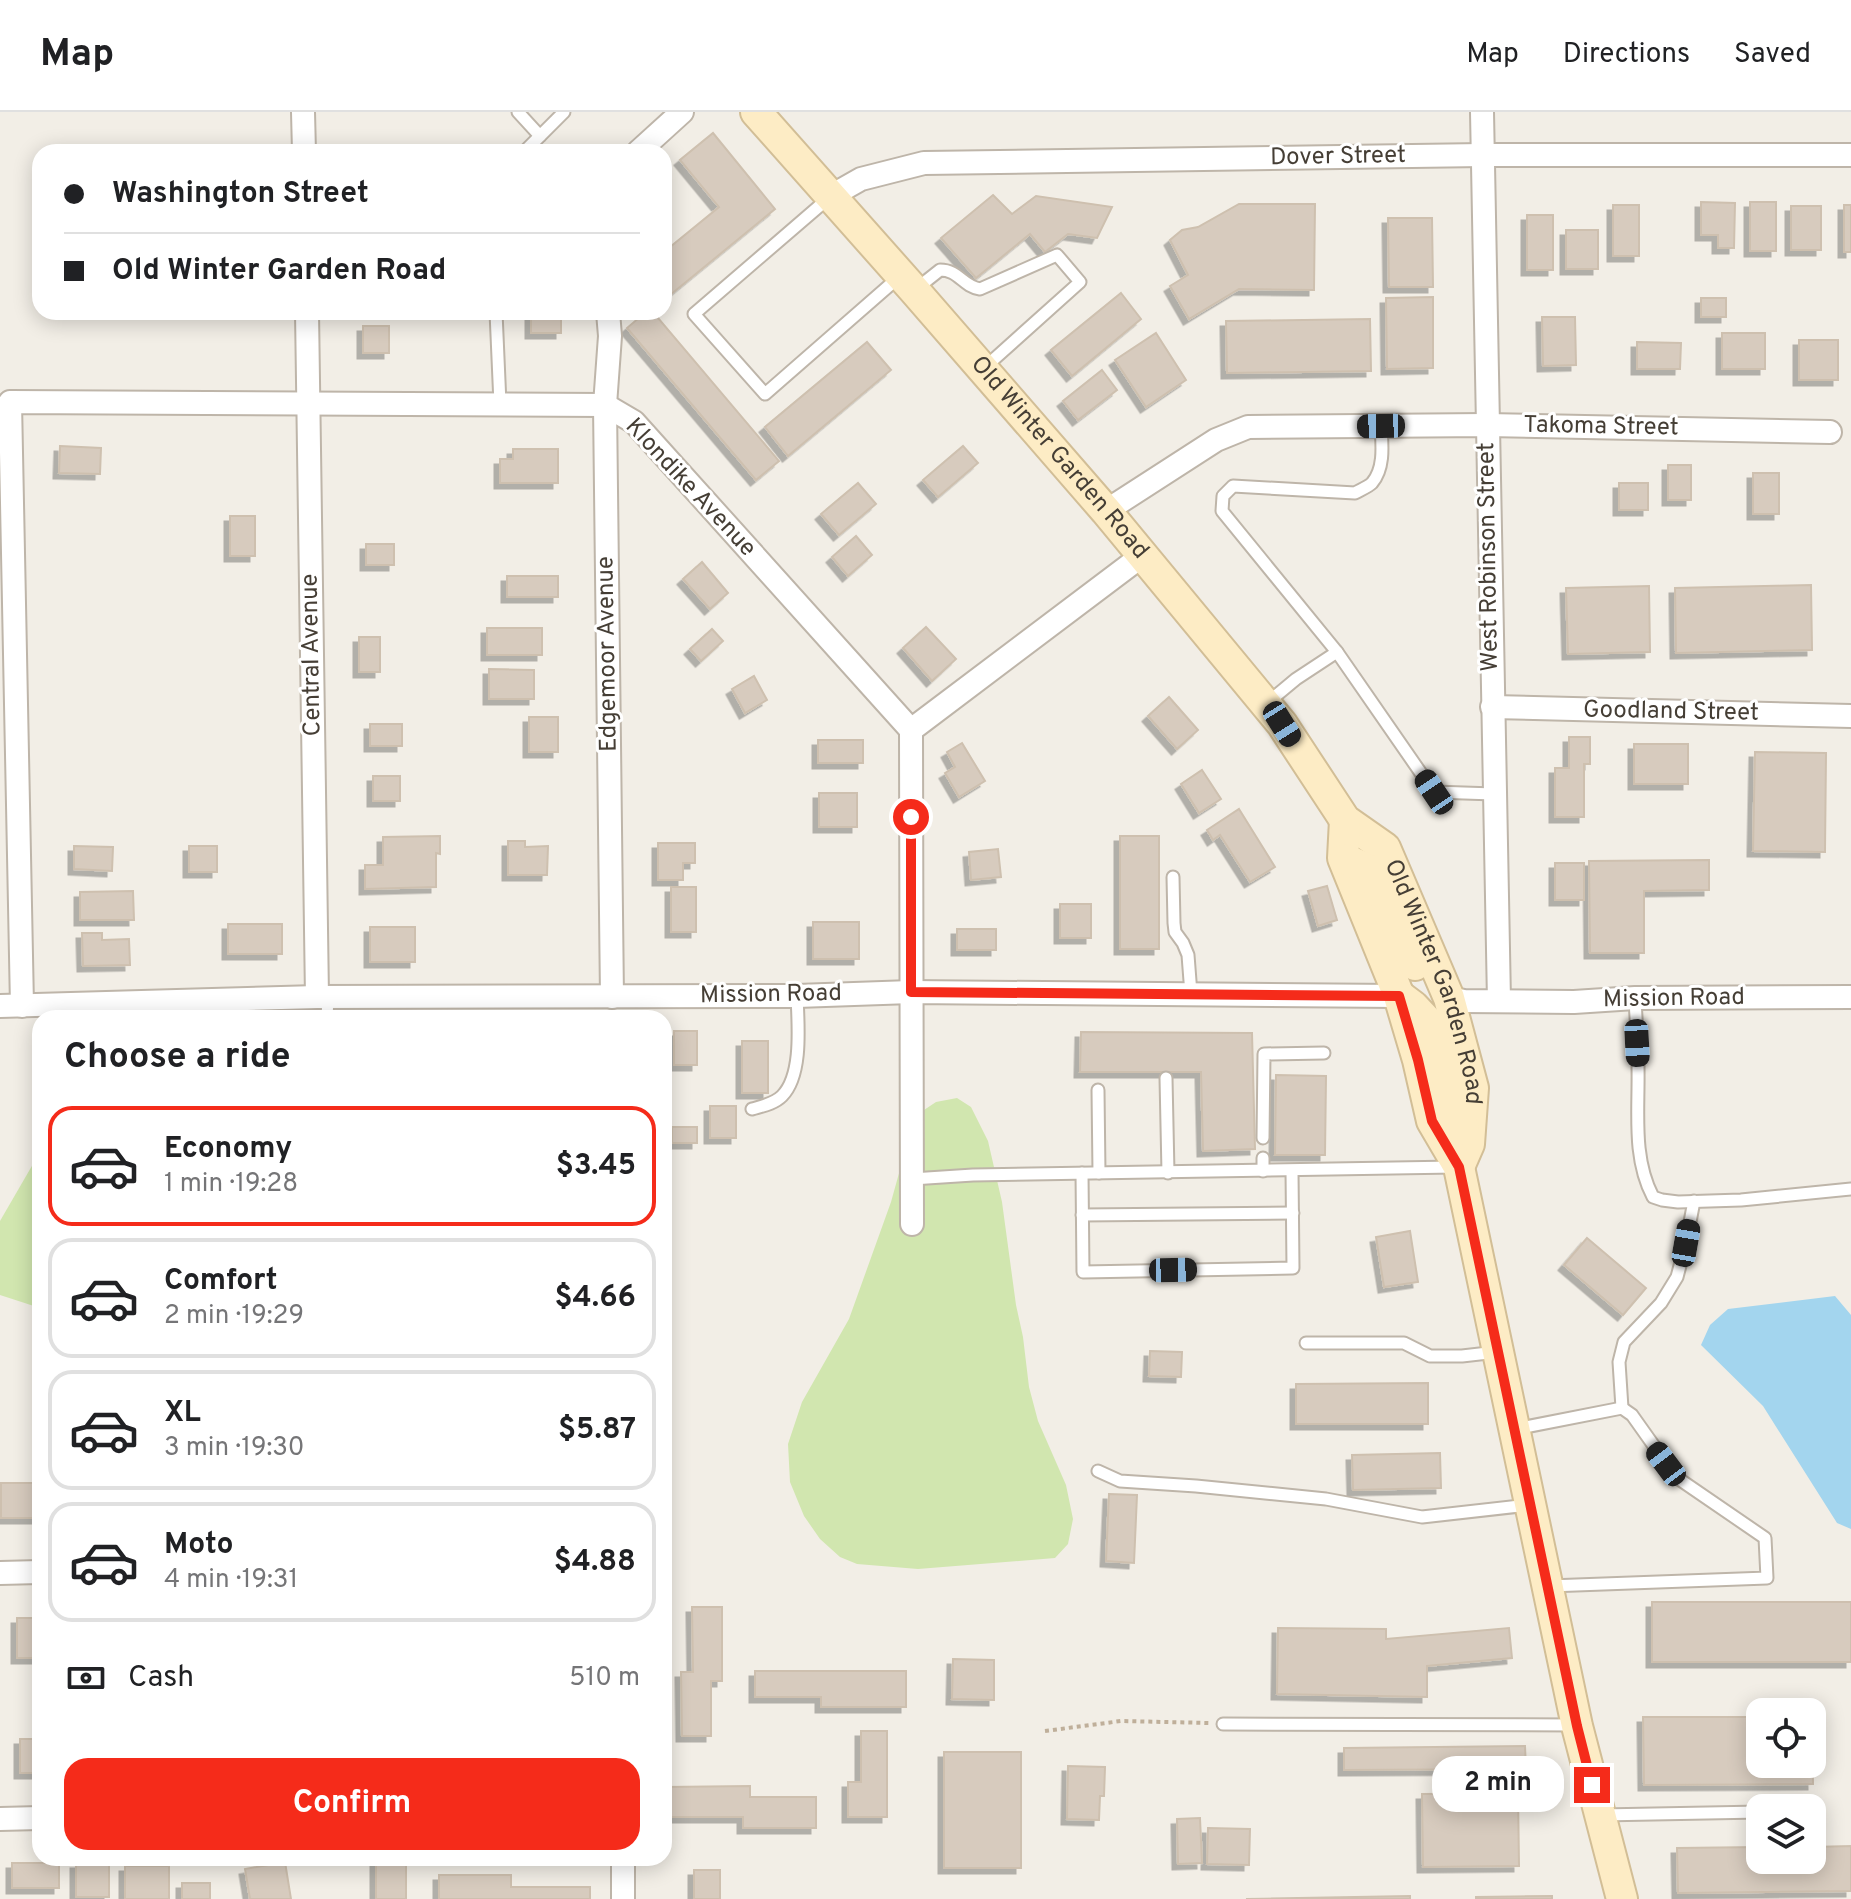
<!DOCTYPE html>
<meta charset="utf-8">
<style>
body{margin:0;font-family:Overpass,sans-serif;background:#f2f2f2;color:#202124;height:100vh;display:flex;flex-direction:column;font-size:30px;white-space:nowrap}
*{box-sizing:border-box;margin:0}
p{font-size:26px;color:#757577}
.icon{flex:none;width:44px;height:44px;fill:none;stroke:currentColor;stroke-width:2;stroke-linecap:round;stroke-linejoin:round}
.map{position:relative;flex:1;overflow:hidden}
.side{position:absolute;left:32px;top:898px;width:640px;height:856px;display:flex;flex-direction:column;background:#fff;border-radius:24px;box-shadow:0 4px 20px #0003}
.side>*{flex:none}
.guide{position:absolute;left:32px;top:32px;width:640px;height:176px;border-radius:24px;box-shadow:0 4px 20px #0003;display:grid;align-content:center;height:176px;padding:0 32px;background:#fff}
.fabs{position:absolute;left:1746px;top:1586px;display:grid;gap:16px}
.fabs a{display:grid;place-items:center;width:80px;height:80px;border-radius:16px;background:#fff;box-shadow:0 4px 20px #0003;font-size:40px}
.end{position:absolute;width:36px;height:36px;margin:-18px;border:10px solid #f52b1a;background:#fff;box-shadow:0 0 0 4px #fff}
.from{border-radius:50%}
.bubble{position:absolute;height:56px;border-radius:24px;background:#fff;box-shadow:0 4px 20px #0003;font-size:26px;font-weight:700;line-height:56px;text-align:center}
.car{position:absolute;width:24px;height:48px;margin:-24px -12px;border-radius:10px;box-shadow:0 0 6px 2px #0007;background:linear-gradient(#222 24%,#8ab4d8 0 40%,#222 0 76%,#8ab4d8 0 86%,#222 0)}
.guide b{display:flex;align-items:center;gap:28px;height:76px;font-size:30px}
.guide b+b{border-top:2px solid #e0e0e0}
.guide i{width:20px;height:20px;background:#202124}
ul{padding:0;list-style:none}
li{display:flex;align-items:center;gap:24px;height:120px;margin:0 16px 12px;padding:0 16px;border:4px solid #e0e0e0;border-radius:24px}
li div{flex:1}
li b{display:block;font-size:30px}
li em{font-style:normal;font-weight:700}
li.selected{border-color:#f52b1a}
li>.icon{width:72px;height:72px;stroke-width:1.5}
h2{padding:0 32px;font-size:36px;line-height:96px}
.pay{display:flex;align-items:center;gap:20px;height:88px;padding:0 32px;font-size:30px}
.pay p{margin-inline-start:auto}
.primary-button{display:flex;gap:16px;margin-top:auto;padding:16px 32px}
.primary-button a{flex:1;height:92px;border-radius:24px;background:#f52b1a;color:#fff;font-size:32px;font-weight:700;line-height:92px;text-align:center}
header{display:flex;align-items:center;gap:48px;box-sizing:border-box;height:112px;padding:0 40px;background:#fff;border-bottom:2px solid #e0e0e0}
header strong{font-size:38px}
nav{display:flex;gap:44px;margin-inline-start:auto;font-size:28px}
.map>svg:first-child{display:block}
</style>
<header>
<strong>Map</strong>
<nav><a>Map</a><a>Directions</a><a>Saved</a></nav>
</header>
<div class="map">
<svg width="1851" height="1787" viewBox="0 0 1851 1787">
<defs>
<filter id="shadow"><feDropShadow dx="-5.5" dy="5.5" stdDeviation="0" flood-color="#0004"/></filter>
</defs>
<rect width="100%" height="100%" fill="#f2eee6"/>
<g fill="#d1e6af">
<polygon points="957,986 971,995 988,1029 1002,1090 1016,1193 1023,1225 1029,1275 1038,1309 1066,1373 1073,1407 1068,1432 1055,1446 918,1457 857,1452 840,1445 820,1427 804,1404 790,1370 788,1332 802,1290 849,1207 891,1090 906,1036 918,1002 936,990"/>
<polygon points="40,1040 40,1196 0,1183 0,1109"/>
</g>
<polygon fill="#a3d5ee" points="1835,1184 1851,1203 1851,1417 1837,1411 1763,1294 1701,1233 1710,1213 1728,1197"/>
<g fill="#d7cbbe" stroke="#cec0af" stroke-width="2" filter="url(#shadow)">
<polygon points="713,21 775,97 664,188 664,140 719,95 680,48"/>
<polygon points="993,83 1012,102 1036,84 1112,95 1097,126 1068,122 1045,140 1030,122 976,166 941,126"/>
<polygon points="1701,90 1735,91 1734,136 1718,136 1718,123 1701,123"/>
<rect x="1750" y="90" width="26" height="49"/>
<polygon points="1239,92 1315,92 1314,178 1239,177 1189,207 1170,174 1188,163 1170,128 1182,118 1198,115"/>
<rect x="1613" y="93" width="26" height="51"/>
<rect x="1844" y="93" width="7" height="47"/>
<rect x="1791" y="94" width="30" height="44"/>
<rect x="1527" y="103" width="26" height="55"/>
<polygon points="1388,106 1432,106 1433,175 1389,175"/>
<rect x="1566" y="118" width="32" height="39"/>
<polygon points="1121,181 1141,207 1072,264 1051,238"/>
<polygon points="1433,185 1433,256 1387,257 1386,186"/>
<rect x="1701" y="186" width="25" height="19"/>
<rect x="531" y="200" width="30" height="21"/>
<polygon points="646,200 653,200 779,349 756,368 627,216"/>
<polygon points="1542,205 1575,205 1576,253 1543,254"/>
<polygon points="1370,207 1371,259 1227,261 1226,209"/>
<rect x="363" y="214" width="26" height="27"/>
<polygon points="1156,221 1186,268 1146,295 1115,248"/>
<rect x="1722" y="221" width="43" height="36"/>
<rect x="1799" y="228" width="39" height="40"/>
<polygon points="867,230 891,258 788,344 765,315"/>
<polygon points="1637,230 1681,231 1680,257 1637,257"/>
<polygon points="1102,258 1117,278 1078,308 1063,289"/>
<polygon points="60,334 101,336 100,362 59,361"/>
<polygon points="963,334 978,351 938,385 923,368"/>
<polygon points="513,337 558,337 558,371 500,371 500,347 513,347"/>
<rect x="1668" y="353" width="23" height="35"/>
<rect x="1753" y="361" width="26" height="41"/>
<polygon points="858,371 876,392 839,423 821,402"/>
<rect x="1619" y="371" width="29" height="27"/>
<rect x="230" y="404" width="25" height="40"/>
<polygon points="856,424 872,443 848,464 832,445"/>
<rect x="366" y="432" width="28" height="21"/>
<polygon points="702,450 728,481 710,497 683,467"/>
<rect x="507" y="464" width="51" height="21"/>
<polygon points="1811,473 1812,538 1676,541 1675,476"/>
<polygon points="1649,474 1650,540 1568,542 1566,476"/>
<polygon points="926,515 956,547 932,569 903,536"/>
<rect x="487" y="516" width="55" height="27"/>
<polygon points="712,517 723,529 701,549 690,537"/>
<rect x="359" y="525" width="21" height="35"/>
<polygon points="489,557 534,558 534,587 489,587"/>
<polygon points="754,564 767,588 745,601 732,577"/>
<polygon points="1169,585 1198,618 1177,637 1148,604"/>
<rect x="529" y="605" width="29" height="35"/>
<rect x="370" y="612" width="32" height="22"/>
<polygon points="1569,625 1590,625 1590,652 1584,652 1584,705 1555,705 1555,656 1569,656"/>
<rect x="818" y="628" width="45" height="23"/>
<polygon points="962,631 985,669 959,685 945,661 955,655 947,640"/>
<rect x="1634" y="632" width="54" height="40"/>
<polygon points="1755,640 1826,641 1825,740 1753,739"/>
<polygon points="1202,658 1221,687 1199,701 1181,672"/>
<rect x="373" y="664" width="27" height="25"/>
<rect x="819" y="681" width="38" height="34"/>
<polygon points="1239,697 1275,755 1250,770 1220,723 1213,728 1207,718"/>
<polygon points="440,724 440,742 436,741 436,775 365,777 365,753 383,753 383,725"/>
<rect x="1120" y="724" width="39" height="113"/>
<polygon points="508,729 525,729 525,735 548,734 547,763 508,763"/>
<polygon points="658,731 695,731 695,751 683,751 683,768 658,768"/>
<polygon points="74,734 113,735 112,759 74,757"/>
<rect x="189" y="734" width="28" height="26"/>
<polygon points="998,737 1001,765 971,768 969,740"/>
<polygon points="1709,748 1709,778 1644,779 1644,841 1590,841 1589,749"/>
<rect x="1555" y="751" width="29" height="37"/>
<polygon points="1327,774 1337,808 1318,814 1308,779"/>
<rect x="671" y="775" width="25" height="45"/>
<polygon points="133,779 134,808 80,808 80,780"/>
<rect x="1060" y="792" width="31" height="34"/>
<rect x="813" y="810" width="46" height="37"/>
<rect x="228" y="812" width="54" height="30"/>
<rect x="370" y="815" width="45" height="35"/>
<rect x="957" y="817" width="39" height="21"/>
<polygon points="82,821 102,821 102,828 129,827 130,853 83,854"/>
<rect x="674" y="919" width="23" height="34"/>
<polygon points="1081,920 1252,921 1255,1037 1203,1039 1201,960 1080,960"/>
<rect x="742" y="929" width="26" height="52"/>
<polygon points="1276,963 1326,964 1325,1043 1275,1043"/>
<rect x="710" y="994" width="26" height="32"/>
<rect x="672" y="1015" width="25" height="16"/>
<polygon points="1410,1119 1418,1170 1384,1175 1376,1125"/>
<polygon points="1587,1126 1646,1176 1623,1203 1564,1153"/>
<polygon points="1150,1239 1182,1240 1181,1265 1149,1264"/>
<polygon points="1428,1271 1428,1312 1296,1312 1296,1272"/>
<polygon points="1440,1341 1441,1376 1353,1378 1352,1343"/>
<rect x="1" y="1371" width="39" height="35"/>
<polygon points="1109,1382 1137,1383 1134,1451 1106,1449"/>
<rect x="1652" y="1490" width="199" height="60"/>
<polygon points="692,1495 722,1495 722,1569 711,1569 711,1624 682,1624 681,1560 693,1560"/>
<rect x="17" y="1506" width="23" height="40"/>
<polygon points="1278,1516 1386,1517 1386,1527 1509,1516 1512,1546 1427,1554 1427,1585 1277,1582"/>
<polygon points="953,1547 994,1548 994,1588 952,1587"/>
<polygon points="755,1559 906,1559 906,1595 821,1595 821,1585 755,1585"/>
<polygon points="1812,1604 1813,1672 1644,1673 1643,1605 1760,1605 1760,1652 1812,1652"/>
<polygon points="861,1619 887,1619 887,1705 848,1705 848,1670 861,1670"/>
<rect x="20" y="1627" width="20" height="34"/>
<polygon points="1525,1634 1526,1657 1344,1658 1344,1636"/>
<rect x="944" y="1640" width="77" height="116"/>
<polygon points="1068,1654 1105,1655 1104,1684 1100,1684 1099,1708 1067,1707"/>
<polygon points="750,1674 750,1685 816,1685 816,1716 743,1716 743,1705 665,1705 665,1675"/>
<polygon points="1518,1681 1519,1754 1423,1755 1422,1682"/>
<polygon points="1200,1706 1202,1751 1178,1752 1177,1707"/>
<polygon points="1208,1716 1250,1717 1249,1753 1207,1752"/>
<polygon points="1851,1734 1851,1779 1678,1781 1677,1736 1760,1735 1760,1748 1812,1748 1812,1735"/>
<rect x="376" y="1746" width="30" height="41"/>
<polygon points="285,1750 291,1787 250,1787 245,1757"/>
<rect x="12" y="1751" width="47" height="25"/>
<rect x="76" y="1751" width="33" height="34"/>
<rect x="125" y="1754" width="44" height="33"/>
<rect x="694" y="1758" width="26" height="29"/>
<polygon points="439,1763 511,1763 511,1775 590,1775 590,1787 439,1787"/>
<rect x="182" y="1771" width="28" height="16"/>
<polygon points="1410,1784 1410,1787 1246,1787"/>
<polygon points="1552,1784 1552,1787 1476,1787 1476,1785"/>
</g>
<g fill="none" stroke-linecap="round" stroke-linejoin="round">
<defs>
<g id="service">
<polyline points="518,0 540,24 564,0"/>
<polyline points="524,40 540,24"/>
<polyline points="831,84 694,202 765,282 899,165"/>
<path d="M 916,177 L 940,158 C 959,158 962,174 980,177 L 1057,143 L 1080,170 L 983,257"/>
<polyline points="496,200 500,292"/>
<polyline points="1337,540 1434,680 1494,682"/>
<path d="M 1266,592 L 1296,567 L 1337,540 L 1222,399 L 1223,384 L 1233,374 L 1355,381 C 1360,378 1368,375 1372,371 C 1385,356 1382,332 1381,314"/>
<polyline points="1173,765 1174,811 1175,820 1183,831 1188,843 1191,882"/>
<path d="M 1635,886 C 1636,909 1638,932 1638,955 C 1639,999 1632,1045 1653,1085 L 1662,1088 L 1678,1090 L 1741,1088 L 1851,1077"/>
<polyline points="327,906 328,885"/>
<polyline points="1166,966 1168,1061"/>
<polyline points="1098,978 1099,1061"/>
<path d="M 752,997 C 762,994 774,992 782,984 C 803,963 798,912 797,884"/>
<polyline points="1263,1026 1264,942 1324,941"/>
<polyline points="1263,1059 1263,1046"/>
<polyline points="1082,1061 1083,1160 1293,1156 1292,1059"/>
<polyline points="912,1067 973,1063 1455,1055"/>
<polyline points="1082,1103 1293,1101"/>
<polyline points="1306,1231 1404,1231 1430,1244 1462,1244 1497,1240"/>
<polyline points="1622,1296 1619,1250 1624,1230 1661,1191 1677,1165 1686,1131 1694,1089"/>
<polyline points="1515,1317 1622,1296 1632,1303 1676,1365 1765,1426 1767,1466 1549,1474"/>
<polyline points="1098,1359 1120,1369 1196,1374 1326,1387 1422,1405 1529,1393"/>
<polyline points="1223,1612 1576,1613"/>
<polyline points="1601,1703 1760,1700"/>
</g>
<g id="minor">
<polyline points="303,0 304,40"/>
<polyline points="1482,0 1499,889"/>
<polyline points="638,40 682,0"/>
<polyline points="831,84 861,67 924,51 1483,43 1851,43"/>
<polyline points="307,200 317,885"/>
<polyline points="608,200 610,224 605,293 612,885"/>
<polyline points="1106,399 1216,328 1248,315 1487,313 1830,320"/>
<polyline points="1492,595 1851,604"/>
<polyline points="911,618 912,1112"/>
<polyline points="911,618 1143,443"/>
<polyline points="1449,886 1464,889 1574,890 1635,886 1851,885"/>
<polyline points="0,894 317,885 797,884 911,880 1399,884"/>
<polyline points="22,894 10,290 605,293 634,310 911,618"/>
<polyline points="0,1461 40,1460"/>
<polyline points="0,1707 40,1706"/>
<polyline points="623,1746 623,1787"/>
</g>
<g id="secondary">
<path id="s1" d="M 756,0 L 914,178 L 1106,399 L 1282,612 L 1345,708 L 1385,736 L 1449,886 L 1473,976 L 1469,1032 L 1459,1055"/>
<polyline points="1345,708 1343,746 1399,884 1418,948 1432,1009 1459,1055 1577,1614 1622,1787"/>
<polyline points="1345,747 1369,758 1383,783 1415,853"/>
<polyline points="1401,885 1413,894 1429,911 1464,1018"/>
</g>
</defs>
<use href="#service" stroke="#beb5a9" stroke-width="15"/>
<use href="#minor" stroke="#beb5a9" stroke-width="26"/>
<use href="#secondary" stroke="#d2be96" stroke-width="34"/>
<polyline stroke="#bfaf9a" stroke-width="4" stroke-dasharray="4 4" stroke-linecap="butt" points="1045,1619 1121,1609 1209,1611"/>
<use href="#service" stroke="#fff" stroke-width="11"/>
<use href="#minor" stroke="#fff" stroke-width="22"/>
<use href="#secondary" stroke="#fdecc5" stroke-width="30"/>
</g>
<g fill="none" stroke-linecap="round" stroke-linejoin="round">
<polyline stroke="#f52b1a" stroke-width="10" points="911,705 911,880 1399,884 1418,948 1432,1009 1459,1055 1577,1614 1592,1673"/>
</g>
<g text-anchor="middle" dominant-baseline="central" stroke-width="6" stroke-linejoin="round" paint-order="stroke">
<g font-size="24" fill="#453e35" stroke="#fff">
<text transform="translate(1338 45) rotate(-1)">Dover Street</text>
<text transform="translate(1601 315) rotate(1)">Takoma Street</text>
<text stroke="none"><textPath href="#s1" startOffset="460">Old Winter Garden Road</textPath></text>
<text transform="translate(690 376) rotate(47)">Klondike Avenue</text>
<text transform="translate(1489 445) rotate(-91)">West Robinson Street</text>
<text transform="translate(608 542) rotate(-91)">Edgemoor Avenue</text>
<text transform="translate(312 543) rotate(-91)">Central Avenue</text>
<text transform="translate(1671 600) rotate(1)">Goodland Street</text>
<text stroke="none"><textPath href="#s1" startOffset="1114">Old Winter Garden Road</textPath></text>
<text transform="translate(771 883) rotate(-1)">Mission Road</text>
<text transform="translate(1674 887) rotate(-1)">Mission Road</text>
</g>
</g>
</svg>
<div class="fabs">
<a><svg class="icon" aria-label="locate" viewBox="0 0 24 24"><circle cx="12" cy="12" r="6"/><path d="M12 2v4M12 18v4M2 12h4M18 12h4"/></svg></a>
<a><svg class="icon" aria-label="layers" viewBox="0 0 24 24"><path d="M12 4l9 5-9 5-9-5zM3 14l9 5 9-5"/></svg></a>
</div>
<i class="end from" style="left:911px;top:705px"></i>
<i class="end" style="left:1592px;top:1673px"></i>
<div class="bubble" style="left:1432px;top:1644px;width:132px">2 min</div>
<i class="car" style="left:1381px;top:314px;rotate:269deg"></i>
<i class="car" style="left:1282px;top:612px;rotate:148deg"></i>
<i class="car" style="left:1434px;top:680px;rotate:326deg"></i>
<i class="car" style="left:1637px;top:931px;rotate:177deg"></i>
<i class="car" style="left:1686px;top:1131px;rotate:10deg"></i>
<i class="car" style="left:1173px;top:1158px;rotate:89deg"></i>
<i class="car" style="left:1666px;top:1352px;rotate:323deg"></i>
<div class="guide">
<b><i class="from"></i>Washington Street</b>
<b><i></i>Old Winter Garden Road</b>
</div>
<section class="side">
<h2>Choose a ride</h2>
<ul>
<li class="selected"><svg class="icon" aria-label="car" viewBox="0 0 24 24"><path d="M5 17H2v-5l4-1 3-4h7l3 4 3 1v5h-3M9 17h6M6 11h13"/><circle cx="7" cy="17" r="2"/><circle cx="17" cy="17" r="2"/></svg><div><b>Economy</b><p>1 min · 19:28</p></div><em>$3.45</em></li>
<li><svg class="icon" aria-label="car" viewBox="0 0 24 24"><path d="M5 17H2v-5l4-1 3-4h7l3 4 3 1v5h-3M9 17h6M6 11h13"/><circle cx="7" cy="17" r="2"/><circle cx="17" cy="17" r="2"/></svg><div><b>Comfort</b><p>2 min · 19:29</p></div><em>$4.66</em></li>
<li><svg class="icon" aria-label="car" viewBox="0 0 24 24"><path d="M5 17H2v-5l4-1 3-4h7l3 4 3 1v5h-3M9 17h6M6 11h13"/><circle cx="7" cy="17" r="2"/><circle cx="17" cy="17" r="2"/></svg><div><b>XL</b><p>3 min · 19:30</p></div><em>$5.87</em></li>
<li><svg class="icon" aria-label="car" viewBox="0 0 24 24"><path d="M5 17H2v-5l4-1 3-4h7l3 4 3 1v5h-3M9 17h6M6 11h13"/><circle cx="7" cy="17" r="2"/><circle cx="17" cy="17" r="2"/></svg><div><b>Moto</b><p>4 min · 19:31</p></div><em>$4.88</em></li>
</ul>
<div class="pay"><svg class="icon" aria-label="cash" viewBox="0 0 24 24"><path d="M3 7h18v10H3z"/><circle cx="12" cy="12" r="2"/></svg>Cash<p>510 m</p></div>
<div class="primary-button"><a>Confirm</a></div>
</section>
</div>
